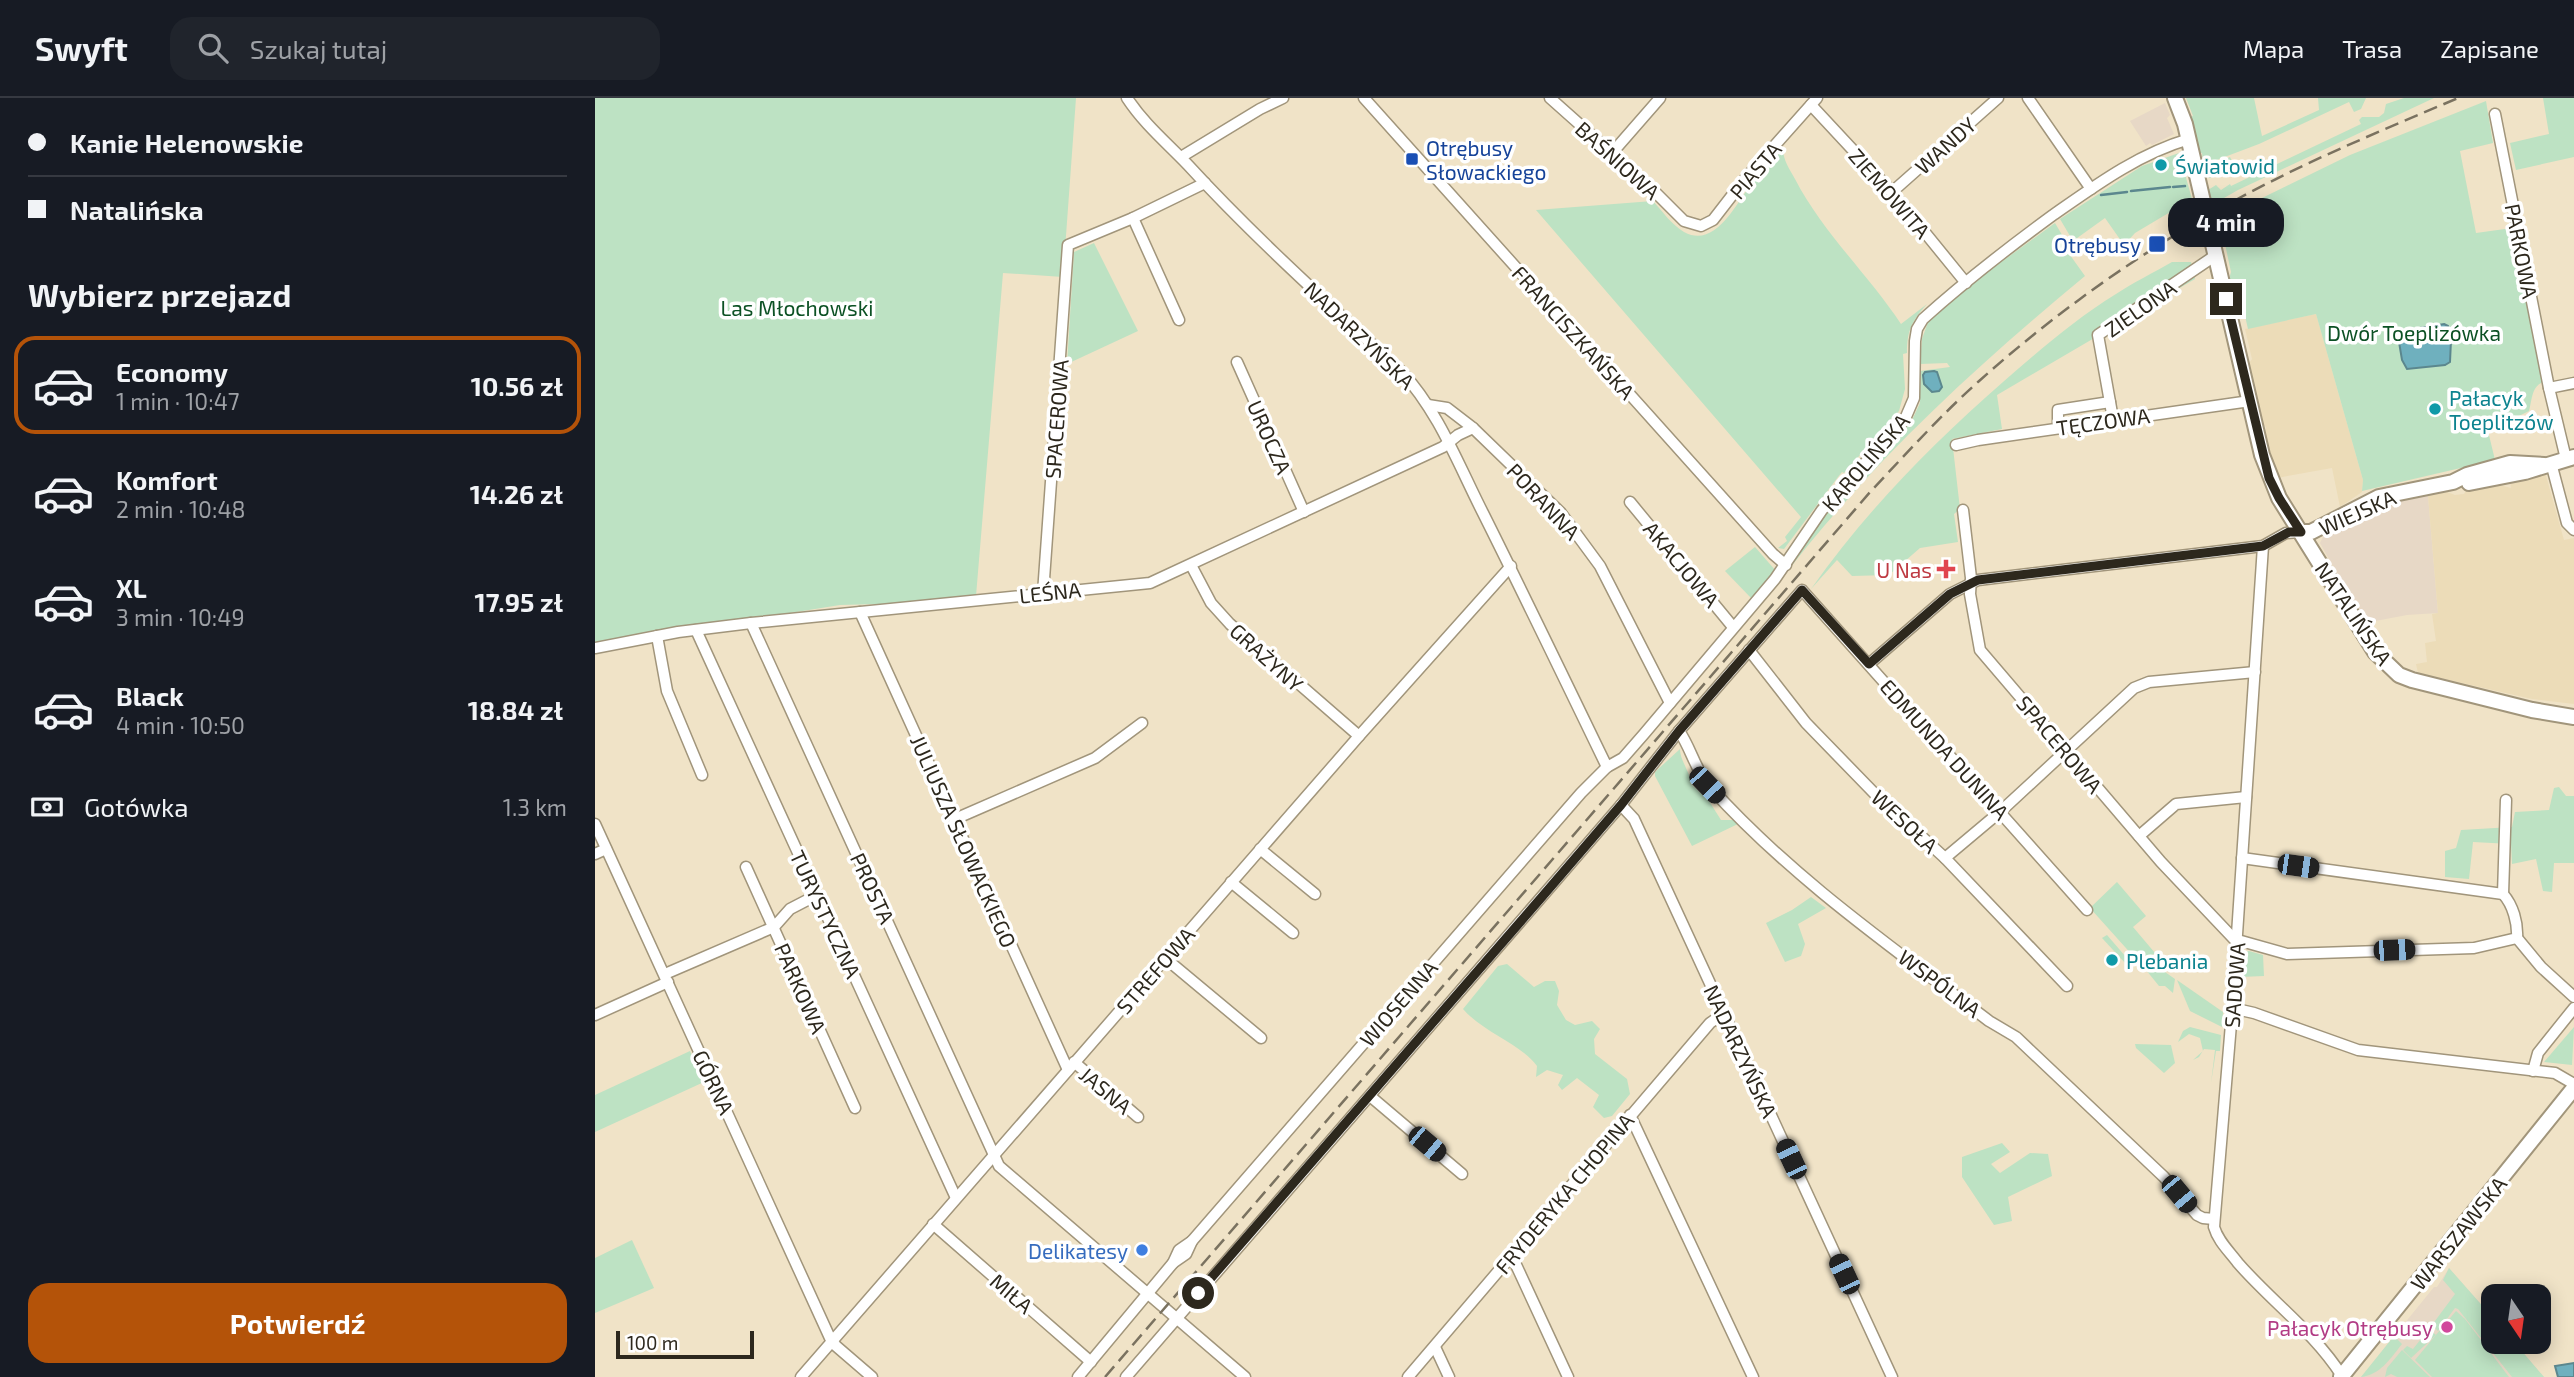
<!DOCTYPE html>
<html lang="pl">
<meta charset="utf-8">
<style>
body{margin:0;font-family:"Exo 2",sans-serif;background:#20242c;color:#f1f3f6;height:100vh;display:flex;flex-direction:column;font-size:26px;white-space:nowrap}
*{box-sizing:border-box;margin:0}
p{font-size:23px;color:#9ea1a6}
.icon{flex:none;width:38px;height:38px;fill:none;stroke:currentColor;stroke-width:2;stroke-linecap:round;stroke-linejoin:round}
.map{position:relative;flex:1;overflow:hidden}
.drawer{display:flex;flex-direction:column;background:#171b24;width:595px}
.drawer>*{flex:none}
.guide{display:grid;align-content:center;height:154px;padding:0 28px;background:#171b24}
.needle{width:46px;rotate:167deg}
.fabs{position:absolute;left:1886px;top:1186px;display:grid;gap:14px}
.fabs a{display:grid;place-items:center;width:70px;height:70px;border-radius:14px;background:#171b24;box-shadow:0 4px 18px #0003;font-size:35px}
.scale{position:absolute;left:21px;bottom:18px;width:138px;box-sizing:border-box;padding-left:7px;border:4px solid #2d281d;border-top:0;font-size:19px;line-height:24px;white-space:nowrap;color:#2d281d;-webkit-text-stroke:5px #fff;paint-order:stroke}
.end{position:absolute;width:32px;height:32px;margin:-16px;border:9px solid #2d281d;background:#fff;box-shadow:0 0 0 4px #fff}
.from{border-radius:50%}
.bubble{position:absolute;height:49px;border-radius:21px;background:#171b24;box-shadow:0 4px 18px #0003;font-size:23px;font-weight:700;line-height:49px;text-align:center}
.car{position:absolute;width:21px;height:42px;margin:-21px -10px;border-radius:9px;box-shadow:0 0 5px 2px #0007;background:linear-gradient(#222 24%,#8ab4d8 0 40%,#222 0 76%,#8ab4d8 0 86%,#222 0)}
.guide b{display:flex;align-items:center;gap:24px;height:66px;font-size:26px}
.guide b+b{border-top:2px solid #363941}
.guide i{width:18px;height:18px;background:#f1f3f6}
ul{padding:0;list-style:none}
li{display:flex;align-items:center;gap:21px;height:98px;margin:0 14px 10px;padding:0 14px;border:4px solid transparent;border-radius:21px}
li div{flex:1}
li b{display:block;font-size:26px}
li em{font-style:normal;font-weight:700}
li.current{border-color:#b45309}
li>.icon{width:63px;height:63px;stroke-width:1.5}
h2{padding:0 28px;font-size:32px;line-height:84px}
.pay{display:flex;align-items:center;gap:18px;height:77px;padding:0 28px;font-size:26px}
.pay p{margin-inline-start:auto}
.button{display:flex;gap:14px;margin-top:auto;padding:14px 28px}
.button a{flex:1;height:80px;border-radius:21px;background:#b45309;color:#fff;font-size:28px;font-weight:700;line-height:80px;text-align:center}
header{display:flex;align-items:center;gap:42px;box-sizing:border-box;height:98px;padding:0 35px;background:#171b24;border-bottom:2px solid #363941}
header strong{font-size:33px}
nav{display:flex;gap:38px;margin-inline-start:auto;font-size:24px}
.search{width:490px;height:63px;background:#20242c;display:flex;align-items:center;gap:18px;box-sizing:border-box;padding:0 24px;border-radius:21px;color:#9ea1a6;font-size:26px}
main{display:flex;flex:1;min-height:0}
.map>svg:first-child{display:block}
</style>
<header>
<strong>Swyft</strong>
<div class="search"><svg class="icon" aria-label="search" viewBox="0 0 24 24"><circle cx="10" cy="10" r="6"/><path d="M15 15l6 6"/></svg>Szukaj tutaj</div>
<nav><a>Mapa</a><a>Trasa</a><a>Zapisane</a></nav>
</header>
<main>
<section class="drawer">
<div class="guide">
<b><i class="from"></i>Kanie Helenowskie</b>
<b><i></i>Natalińska</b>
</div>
<h2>Wybierz przejazd</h2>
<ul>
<li class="current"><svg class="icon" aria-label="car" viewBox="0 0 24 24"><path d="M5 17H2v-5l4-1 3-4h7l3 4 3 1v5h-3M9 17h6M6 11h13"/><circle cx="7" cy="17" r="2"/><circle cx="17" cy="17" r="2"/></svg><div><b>Economy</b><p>1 min · 10:47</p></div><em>10.56 zł</em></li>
<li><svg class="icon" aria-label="car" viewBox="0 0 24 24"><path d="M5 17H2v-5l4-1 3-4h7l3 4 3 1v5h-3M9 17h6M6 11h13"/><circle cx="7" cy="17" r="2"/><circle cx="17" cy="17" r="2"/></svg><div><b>Komfort</b><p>2 min · 10:48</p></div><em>14.26 zł</em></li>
<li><svg class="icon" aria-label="car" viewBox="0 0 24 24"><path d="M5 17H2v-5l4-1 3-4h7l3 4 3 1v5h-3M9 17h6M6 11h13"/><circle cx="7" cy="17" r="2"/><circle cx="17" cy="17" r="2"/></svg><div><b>XL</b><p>3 min · 10:49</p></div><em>17.95 zł</em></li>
<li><svg class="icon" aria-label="car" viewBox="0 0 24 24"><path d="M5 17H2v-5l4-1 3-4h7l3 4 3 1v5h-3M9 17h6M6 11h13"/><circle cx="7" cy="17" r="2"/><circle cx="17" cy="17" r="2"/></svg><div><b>Black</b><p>4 min · 10:50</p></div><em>18.84 zł</em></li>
</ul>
<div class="pay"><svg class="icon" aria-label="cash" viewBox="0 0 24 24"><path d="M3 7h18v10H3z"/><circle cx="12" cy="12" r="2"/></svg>Gotówka<p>1.3 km</p></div>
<div class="button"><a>Potwierdź</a></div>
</section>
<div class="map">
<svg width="1979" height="1279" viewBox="0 0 1979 1279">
<rect width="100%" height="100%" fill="#f0e3c7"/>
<g fill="#e7d8c6">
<polygon points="1570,5 1575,17 1572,20 1579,36 1557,47 1555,45 1551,48 1535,23"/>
<polygon points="1833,398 1843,515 1812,517 1770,525 1725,445 1729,437 1786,407"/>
<polygon points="1854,1170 1899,1221 1899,1244 1919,1244 1949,1279 1766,1279 1839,1189 1842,1189"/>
</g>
<g fill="#ecdcb8">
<polygon points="1721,216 1768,382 1767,394 1745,409 1737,370 1682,380 1674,358 1669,338 1671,329 1665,325 1652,268 1657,261 1650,231"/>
<polygon points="1950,374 1969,442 1979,440 1979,606 1937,601 1823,575 1821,566 1832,564 1830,545 1841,543 1837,516 1843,515 1833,398 1852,394 1860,397 1869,396 1872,390 1897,385 1916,390 1915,384"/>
</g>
<g fill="#bde2c3">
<polygon points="0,0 481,0 468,179 408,175 381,498 325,505 245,507 0,546"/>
<polygon points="1591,0 1659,0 1667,38 1724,12 1723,0 1771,0 1766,11 1759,14 1754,4 1664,46 1611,66 1608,65 1607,55 1602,56 1595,19 1598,18"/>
<polygon points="1809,0 1839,0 1643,92 1615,108 1611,97 1613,92 1621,87 1626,92 1635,86 1636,88 1766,26 1764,22 1767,19 1784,19 1789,15 1791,6"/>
<polygon points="1948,0 1979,0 1979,59 1921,72 1915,45 1954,36"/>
<path d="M 1891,3 L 1898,45 L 1865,53 L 1881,135 L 1917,130 L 1948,284 C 1936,289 1937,303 1934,313 L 1893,333 L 1900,362 L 1767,393 L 1768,382 L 1721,216 L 1653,231 L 1650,218 L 1640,214 L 1633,185 L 1636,174 L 1627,132 L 1620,134 L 1618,124 L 1755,57 Z"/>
<path d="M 1188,51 C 1188,62 1195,72 1200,81 C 1228,135 1273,176 1306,226 L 1332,206 C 1317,223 1312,232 1312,255 L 1308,256 L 1310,291 L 1304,313 L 1249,375 L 1247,374 L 1243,379 L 1189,451 L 1183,450 L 1192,443 L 1190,439 L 1206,419 L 941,112 L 1058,103 C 1067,113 1077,127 1089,134 C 1120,151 1140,107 1155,88 C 1165,76 1177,64 1188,51 Z"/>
<polygon points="1584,55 1597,101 1540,135 1529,147 1510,120 1478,143 1465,121 1547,68"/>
<polygon points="1635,59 1639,67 1624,72 1615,80 1611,78 1612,71"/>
<path d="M 1460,125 L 1473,147 L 1470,150 L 1490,178 C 1378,271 1273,367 1185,483 L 1183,482 L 1237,407 L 1317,322 L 1325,305 L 1325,273 L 1355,269 L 1352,265 L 1325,266 L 1327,241 L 1333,224 L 1387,178 Z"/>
<polygon points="499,145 543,233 472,266 479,154"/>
<path d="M 1577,164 L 1596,164 L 1600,181 L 1402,297 L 1407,331 L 1357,341 L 1365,411 L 1359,416 L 1363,444 L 1325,450 L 1294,477 L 1257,478 L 1242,462 L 1216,491 C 1272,412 1335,348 1408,284 C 1444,253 1480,221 1521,196 C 1539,184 1558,175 1577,164 Z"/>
<polygon points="1160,449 1181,473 1157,501 1130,473"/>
<path d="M 1085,651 C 1085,663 1095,673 1096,686 L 1114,703 L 1126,722 L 1143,722 L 1145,725 L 1097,748 L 1060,678 L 1060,674 Z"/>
<polygon points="1964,689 1971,698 1979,698 1979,765 1959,765 1957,794 1948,793 1941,761 1917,766 1916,746 1878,744 1874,781 1850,779 1850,753 1861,750 1866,732 1917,729 1920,714 1954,712 1959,690"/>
<polygon points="1522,784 1551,818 1538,829 1560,855 1549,863 1539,859 1495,810"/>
<polygon points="1216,799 1231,810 1203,826 1210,846 1206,858 1190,864 1171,825 1197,812"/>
<polygon points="1512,837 1537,866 1531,866 1507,840"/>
<polygon points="1654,853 1668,857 1669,878 1646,879 1647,854"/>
<path d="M 912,866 L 939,889 L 950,883 L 960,883 L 964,893 L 962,907 L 971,922 L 980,927 L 997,923 L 1005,931 L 999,941 L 1000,956 L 1032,981 L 1035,996 L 1017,1018 L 1009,1020 L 998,1009 L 1004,997 L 982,980 L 967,992 L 963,987 L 968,977 L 952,972 L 941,979 L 942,968 C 926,946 889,935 868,911 L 903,868 Z"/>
<polygon points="1560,867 1580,881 1578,895 1570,888 1564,888 1551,872"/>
<polygon points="1582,882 1628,914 1627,929 1595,913"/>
<polygon points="1595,929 1626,937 1625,953 1621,953 1616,985 1620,952 1609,951 1604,959 1598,962 1608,953 1605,940 1594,936 1583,944 1588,933"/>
<polygon points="1979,929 1977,967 1949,964"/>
<polygon points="1540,946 1576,947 1580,965 1569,975 1541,950"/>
<polygon points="95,953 109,984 0,1034 0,997"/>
<polygon points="1407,1045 1415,1054 1396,1066 1405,1075 1435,1055 1453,1056 1457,1078 1413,1099 1417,1123 1399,1127 1367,1079 1367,1059"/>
<polygon points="37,1142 59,1190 0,1215 0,1160"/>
<polygon points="1854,1170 1899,1221 1899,1244 1919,1244 1949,1279 1917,1279 1863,1211 1860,1210 1843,1233 1837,1227 1860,1196 1848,1182"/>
<polygon points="1861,1213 1870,1221 1914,1279 1837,1279 1820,1262"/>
<polygon points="1834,1231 1841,1237 1816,1260 1808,1252 1812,1248 1818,1251"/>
<path d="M 1799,1238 L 1807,1246 C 1795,1261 1785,1277 1766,1279 Z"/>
<polygon points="1807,1252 1835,1279 1802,1279 1796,1276 1790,1279 1792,1270"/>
</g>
<g fill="#6fb0be" stroke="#5b878e" stroke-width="2">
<polygon points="1849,226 1853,228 1856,242 1855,264 1850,267 1812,271 1807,262 1803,238 1813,232"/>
<polygon points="1339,273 1342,274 1347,289 1344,293 1337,294 1329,286 1328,277 1330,274"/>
<polygon points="1979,1265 1979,1279 1963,1279 1960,1268"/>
</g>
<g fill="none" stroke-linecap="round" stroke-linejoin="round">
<g stroke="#5b878e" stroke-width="2.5">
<polyline points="1578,89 1590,88"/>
<polyline points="1536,93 1575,89"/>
<polyline points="1506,97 1532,94"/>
</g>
<defs>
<g id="street">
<path d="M 532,0 C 549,26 572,45 593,67 C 660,140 734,206 806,273 C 844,314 863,366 888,415 C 930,499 971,584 1012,669"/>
<polyline points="769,0 1178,456 1191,467"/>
<polyline points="955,0 1055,89 1089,123 1106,128 1118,122 1149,82 1222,0"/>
<polyline points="1433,0 1496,91"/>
<polyline points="1216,7 1297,94 1371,185"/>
<polyline points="1900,16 1954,290"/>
<polyline points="1017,55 1065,0"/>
<polyline points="586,59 665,11 688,0"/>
<polyline points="1297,94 1403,0"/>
<polyline points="538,120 584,222"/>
<polyline points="642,264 709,414"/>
<polyline points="833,307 852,310 878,330 966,415 1005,468 1075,605"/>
<polyline points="1518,321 1503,237 1621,157"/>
<polyline points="1463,330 1463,312 1515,304"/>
<polyline points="1361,347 1383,342 1655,303"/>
<polyline points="1971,361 1954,290 1979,285"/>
<polyline points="1956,365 1972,425 1979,432"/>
<polyline points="1035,404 1138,529"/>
<path d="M 1368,412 L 1376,480 L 1375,496 L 1385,552 L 1566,764 L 1639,841 L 1692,856 L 1879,850 L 1922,840 C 1923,825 1918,807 1908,796 L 1647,760"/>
<path d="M 1668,448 L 1636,926 L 1619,1129 C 1623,1143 1634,1153 1643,1165 C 1676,1203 1720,1235 1747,1278"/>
<polyline points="596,467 616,505 635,526 764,638"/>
<polyline points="448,495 473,147 538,120 610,85"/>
<polyline points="265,514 473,972"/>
<polyline points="156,525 404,1068 650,1279"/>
<polyline points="101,532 361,1100"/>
<polyline points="62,538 72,593 107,677"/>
<polyline points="0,550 83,534 156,525 555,485 848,349 863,337 878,330"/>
<polyline points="1154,552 1211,625 1280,696 1350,760 1472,888"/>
<polyline points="1274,566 1355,496 1383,482 1668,448 1691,435 1706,434"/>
<path d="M 1084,633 C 1096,650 1101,674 1115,689 C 1196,779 1298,850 1394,923 L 1421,939 L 1569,1079 L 1602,1117 L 1608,1120 L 1619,1121"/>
<polyline points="1026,707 1039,721 1297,1279"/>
<polyline points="360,721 500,660 547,625"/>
<polyline points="0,726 235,1240 241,1248 277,1279"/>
<polyline points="1544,738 1581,706 1651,699"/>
<polyline points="665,751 720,796"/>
<polyline points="0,756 11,751"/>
<polyline points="1350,760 1406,713 1539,590 1554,584 1660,574"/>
<polyline points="151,769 260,1010"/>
<polyline points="636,784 698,835"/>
<polyline points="1908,796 1911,702"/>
<polyline points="1922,840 1946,869 1979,899"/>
<polyline points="570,860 666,940"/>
<polyline points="70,876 179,829 195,811 222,797"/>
<polyline points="1637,910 1659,915 1763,952 1960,975 1979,986"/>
<polyline points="0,917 73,884"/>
<polyline points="479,964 543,1019"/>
<polyline points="1938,973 1943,955 1979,910"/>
<polyline points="775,998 867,1076"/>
<polyline points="1035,1017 1158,1279"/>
<polyline points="338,1126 496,1264"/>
<polyline points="916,1156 973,1279"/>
<polyline points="578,1165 591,1156 597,1143"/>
<polyline points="840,1249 854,1279"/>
<polyline points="206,1279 764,638 916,468"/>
<path d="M 483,1279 L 578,1165 L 584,1152 L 597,1143 L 986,695 L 1012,669 L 1028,660 L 1049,636 L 1180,481 L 1227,412 L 1310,321 L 1319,300 L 1320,243 L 1322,231 L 1328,221 C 1369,184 1413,150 1458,117 C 1501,87 1543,56 1594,41"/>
<polyline points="531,1279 963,780 1026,707 1084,633 1207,492 1492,812"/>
<polyline points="813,1279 1115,925 1128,916"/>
</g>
<g id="secondary">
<polyline points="1580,0 1590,26 1667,357 1684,400 1780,554 1804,577 1817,582 1937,612 1979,619"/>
<polyline points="1874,385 1930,374 1979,359"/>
<polyline points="1706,434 1716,434 1784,399 1858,384 1872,377 1915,365 1949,367"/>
<polyline points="1746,1279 1979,990"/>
</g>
</defs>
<use href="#street" stroke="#a1957b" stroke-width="13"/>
<use href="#secondary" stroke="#a1957b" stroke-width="18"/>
<use href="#street" stroke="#fff" stroke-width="10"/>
<use href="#secondary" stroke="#fff" stroke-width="14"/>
<path stroke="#7a7260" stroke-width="2.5" stroke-dasharray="14 7" stroke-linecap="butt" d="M 510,1279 L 1276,393 C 1311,356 1345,318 1383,284 C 1471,205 1570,137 1675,84 C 1736,53 1800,27 1863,0"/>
</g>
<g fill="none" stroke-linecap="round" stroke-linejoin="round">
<polyline stroke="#2d281d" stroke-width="9" points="603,1195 946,800 1026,707 1084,633 1207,492 1274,566 1355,496 1383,482 1668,448 1694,434 1706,434 1684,400 1674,380 1631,201"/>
</g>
<g fill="#1a4fb4" stroke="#fff" stroke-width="2.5">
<rect x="810" y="54" width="14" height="14" rx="3.5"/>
<rect x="1553" y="137" width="18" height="18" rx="3.5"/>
</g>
<g fill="#0f9aa8" stroke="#fff" stroke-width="2.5">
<circle cx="1566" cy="67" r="7"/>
<circle cx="1840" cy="311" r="7"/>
<circle cx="1517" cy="862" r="7"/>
</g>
<path fill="#e0444e" stroke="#fff" stroke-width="2.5" d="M1347.5 460.5h7v7h7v7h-7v7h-7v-7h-7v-7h7z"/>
<circle fill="#3f7fe0" stroke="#fff" stroke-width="2.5" cx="547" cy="1152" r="7"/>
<circle fill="#d1479c" stroke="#fff" stroke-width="2.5" cx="1852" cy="1229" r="7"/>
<g text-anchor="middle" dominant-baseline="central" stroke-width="7" stroke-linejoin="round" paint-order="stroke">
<g font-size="21" fill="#2d281d" stroke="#fff">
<text transform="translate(1350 47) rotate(-42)">WANDY</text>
<text transform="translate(1023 62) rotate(42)">BAŚNIOWA</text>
<text transform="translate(1160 72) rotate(-50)">PIASTA</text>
<text transform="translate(1295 95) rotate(49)">ZIEMOWITA</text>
<text transform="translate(1927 153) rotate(79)">PARKOWA</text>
<text transform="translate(1545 210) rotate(-35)">ZIELONA</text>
<text transform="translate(979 234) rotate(48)">FRANCISZKAŃSKA</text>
<text transform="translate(765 237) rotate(44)">NADARZYŃSKA</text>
<text transform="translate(461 321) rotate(-86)">SPACEROWA</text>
<text transform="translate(1508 323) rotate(-8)">TĘCZOWA</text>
<text transform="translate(675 339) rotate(66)">UROCZA</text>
<text transform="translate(1270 364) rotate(-49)">KAROLIŃSKA</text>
<text transform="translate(949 403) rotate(47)">PORANNA</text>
<text transform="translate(1762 414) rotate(-24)">WIEJSKA</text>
<text transform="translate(1087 466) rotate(50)">AKACJOWA</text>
<text transform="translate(455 494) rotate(-6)">LEŚNA</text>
<text transform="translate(1759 515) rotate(56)">NATALIŃSKA</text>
<text transform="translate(672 559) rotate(42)">GRAŻYNY</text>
<text transform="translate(1465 646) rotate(50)">SPACEROWA</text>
<text transform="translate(1350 651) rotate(48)">EDMUNDA DUNINA</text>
<text transform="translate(1310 723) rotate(43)">WESOŁA</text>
<text transform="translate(369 743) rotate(66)">JULIUSZA SŁOWACKIEGO</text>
<text transform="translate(278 790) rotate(65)">PROSTA</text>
<text transform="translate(231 816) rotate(65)">TURYSTYCZNA</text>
<text transform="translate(560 872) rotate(-49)">STREFOWA</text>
<text transform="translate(1345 885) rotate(37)">WSPÓLNA</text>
<text transform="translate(1639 887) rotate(-86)">SADOWA</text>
<text transform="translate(206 890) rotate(66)">PARKOWA</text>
<text transform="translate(803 905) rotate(-49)">WIOSENNA</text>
<text transform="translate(1146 953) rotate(65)">NADARZYŃSKA</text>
<text transform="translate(119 984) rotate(65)">GÓRNA</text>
<text transform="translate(511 992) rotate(40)">JASNA</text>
<text transform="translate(969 1095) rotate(-50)">FRYDERYKA CHOPINA</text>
<text transform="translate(1863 1135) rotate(-51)">WARSZAWSKA</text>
<text transform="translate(417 1195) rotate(41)">MIŁA</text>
</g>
<g font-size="21" fill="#164399" stroke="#fff" text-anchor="start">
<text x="831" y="49">Otrębusy<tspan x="831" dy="24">Słowackiego</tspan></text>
<text x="1546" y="146" text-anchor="end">Otrębusy</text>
</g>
<g font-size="21" fill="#0d838f" stroke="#fff" text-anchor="start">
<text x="1580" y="67">Światowid</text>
<text x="1854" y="299">Pałacyk<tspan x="1854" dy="24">Toeplitzów</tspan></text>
<text x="1531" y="862">Plebania</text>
</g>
<g font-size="21" fill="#0c5124" stroke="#fff">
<text x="202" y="209">Las Młochowski</text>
<text x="1819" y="234">Dwór Toeplizówka</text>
</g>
<g font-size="21" fill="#be3a42" stroke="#fff" text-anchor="end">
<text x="1337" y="471">U Nas</text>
</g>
<g font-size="21" fill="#366cbe" stroke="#fff" text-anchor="end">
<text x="533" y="1152">Delikatesy</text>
</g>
<g font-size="21" fill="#b23c85" stroke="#fff" text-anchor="end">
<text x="1838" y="1229">Pałacyk Otrębusy</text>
</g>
</g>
</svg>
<div class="fabs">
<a><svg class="needle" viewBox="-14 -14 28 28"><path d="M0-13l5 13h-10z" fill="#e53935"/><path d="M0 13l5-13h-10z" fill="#9ea1a6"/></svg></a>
</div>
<div class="scale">100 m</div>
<i class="end from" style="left:603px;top:1195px"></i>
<i class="end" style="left:1631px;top:201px"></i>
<div class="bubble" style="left:1573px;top:100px;width:116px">4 min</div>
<i class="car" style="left:1112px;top:687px;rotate:136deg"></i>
<i class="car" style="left:1703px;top:768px;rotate:98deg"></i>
<i class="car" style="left:1799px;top:852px;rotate:88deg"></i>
<i class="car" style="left:832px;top:1046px;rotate:130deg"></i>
<i class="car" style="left:1196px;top:1061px;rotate:335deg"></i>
<i class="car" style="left:1584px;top:1096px;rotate:140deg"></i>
<i class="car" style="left:1249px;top:1176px;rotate:335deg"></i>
</div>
</main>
